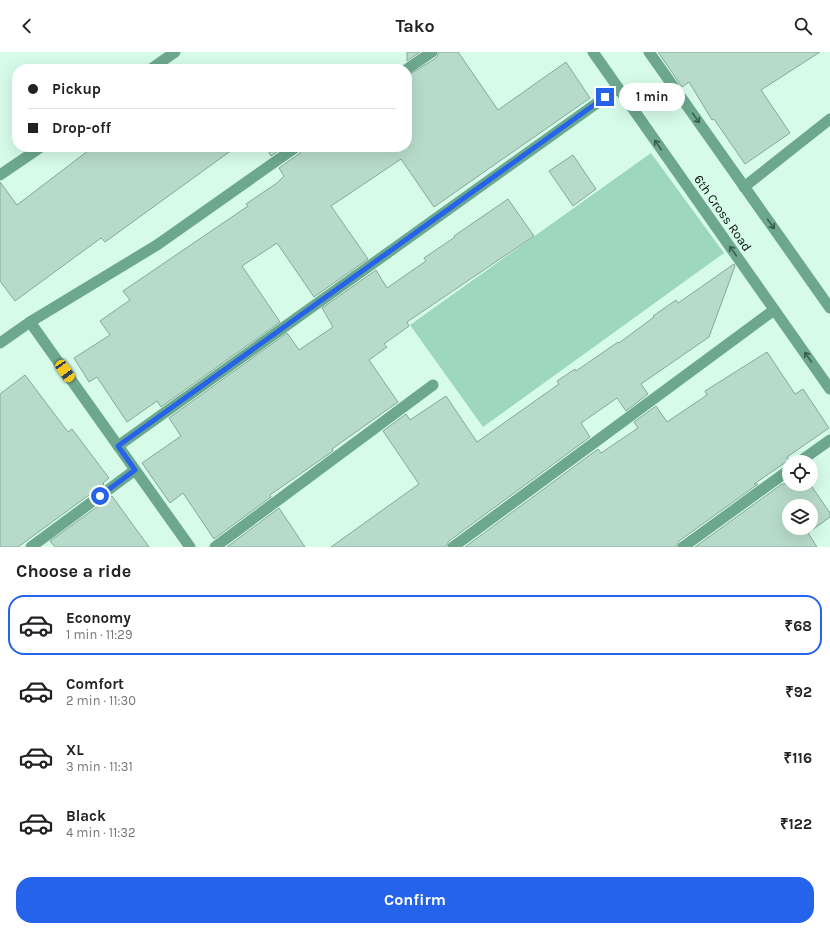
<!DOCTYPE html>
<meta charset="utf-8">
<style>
body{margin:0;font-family:Karla,sans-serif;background:#f6f6f6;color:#222;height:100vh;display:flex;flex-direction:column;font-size:15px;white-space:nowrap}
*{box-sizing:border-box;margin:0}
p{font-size:13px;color:#767676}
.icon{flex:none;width:22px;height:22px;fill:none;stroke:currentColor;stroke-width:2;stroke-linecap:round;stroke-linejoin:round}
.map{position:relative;height:495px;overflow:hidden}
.side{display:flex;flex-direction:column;background:#fff;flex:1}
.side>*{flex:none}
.top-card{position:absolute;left:12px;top:12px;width:400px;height:88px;border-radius:16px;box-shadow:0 4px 16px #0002;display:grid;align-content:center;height:88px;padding:0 16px;background:#fff}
.tools{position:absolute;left:782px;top:403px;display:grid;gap:8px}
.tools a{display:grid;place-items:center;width:36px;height:36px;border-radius:50%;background:#fff;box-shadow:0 4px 16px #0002;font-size:20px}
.end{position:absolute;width:18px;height:18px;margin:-9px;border:5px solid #2563eb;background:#fff;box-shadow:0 0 0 2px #fff}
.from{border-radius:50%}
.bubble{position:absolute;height:28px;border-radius:14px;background:#fff;box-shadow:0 4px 16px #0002;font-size:13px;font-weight:700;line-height:28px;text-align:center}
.car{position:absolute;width:12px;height:24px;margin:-12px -6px;border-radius:5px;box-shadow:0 0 3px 1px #0007;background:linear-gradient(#f5c518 24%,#345 0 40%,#f5c518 0 76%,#345 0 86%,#f5c518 0)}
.top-card b{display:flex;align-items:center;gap:14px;height:38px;font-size:15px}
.top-card b+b{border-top:1px solid #e0e0e0}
.top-card i{width:10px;height:10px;background:#222}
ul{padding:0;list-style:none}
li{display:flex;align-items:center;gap:12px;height:60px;margin:0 8px 6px;padding:0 8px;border:2px solid transparent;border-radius:16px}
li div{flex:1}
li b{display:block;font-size:15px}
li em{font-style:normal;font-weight:700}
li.selected{border-color:#2563eb}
li>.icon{width:36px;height:36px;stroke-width:1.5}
h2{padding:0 16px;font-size:18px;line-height:48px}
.cta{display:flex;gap:8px;margin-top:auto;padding:8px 16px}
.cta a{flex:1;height:46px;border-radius:16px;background:#2563eb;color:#fff;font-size:16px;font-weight:700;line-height:46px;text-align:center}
header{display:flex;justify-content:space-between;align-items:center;height:52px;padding:0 16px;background:#fff;font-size:18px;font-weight:700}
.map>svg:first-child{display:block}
</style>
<header><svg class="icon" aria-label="back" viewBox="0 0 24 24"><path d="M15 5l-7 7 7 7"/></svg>Tako<svg class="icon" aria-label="search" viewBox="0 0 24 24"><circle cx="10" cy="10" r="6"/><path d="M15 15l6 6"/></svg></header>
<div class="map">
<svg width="830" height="495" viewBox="0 0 830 495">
<rect width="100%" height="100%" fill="#d6fbe9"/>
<polygon fill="#9dd8bd" points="651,101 724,201 483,375 410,273"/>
<g fill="#b7dbca" stroke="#85a898" fill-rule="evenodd">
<polygon points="407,0 420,0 407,9"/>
<polygon points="439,0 458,0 498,58 566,10 590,46 434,155 401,107 331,154 368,207 314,245 277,191 242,214 280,270 161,355 157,349 127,370 97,325 89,330 74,306 110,283 100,269 130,248 123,239 248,154 246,152 277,131 284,124 279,116 300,101 303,95 407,95 407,24 436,6"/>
<polygon points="658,0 820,0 761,38 790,81 745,112 714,67 712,68 689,30 682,35"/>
<polygon points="93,95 236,95 105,190 101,186 15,249 0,229 0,130 17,153"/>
<polygon points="266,95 284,95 271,104"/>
<polygon points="573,103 596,137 573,154 549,119"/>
<polygon points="508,147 534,184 407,270 409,274 384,292 387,295 369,308 398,350 332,397 333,399 270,443 271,445 214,487 183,441 170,451 142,411 181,384 169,366 287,281 299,298 333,275 322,256 376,218 387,236 426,209 424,206 455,185 454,184"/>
<polygon points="734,212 735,214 709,285 641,332 648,342 626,359 617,346 581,371 590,385 449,489 446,495 331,495 419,432 383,379 406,362 410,368 446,344 477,390 559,332 557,329 575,317 576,319 618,290 619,291 654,265 653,264 676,248 678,251"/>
<polygon points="767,300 795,342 803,337 829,376 787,405 789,408 754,432 758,432 679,489 676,495 465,495 598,397 601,401 638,376 634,370 656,354 667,370 707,343 705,339"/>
<polygon points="25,323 68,380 72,377 109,426 103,431 104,432 18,495 0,495 0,342"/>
<path d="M 782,432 L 810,432 L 830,461 L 830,465 L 808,481 L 817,495 L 695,495 ZM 789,454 L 811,454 L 811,476 L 789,476 Z"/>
<polygon points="112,444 149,495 55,495 50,489"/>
<polygon points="279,456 305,495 227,495"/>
</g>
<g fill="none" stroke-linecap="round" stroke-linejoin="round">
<g stroke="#6da88e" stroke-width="11">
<polyline points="407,17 432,0"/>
<polyline points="744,135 830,67"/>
<polyline points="30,270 190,495"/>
<polyline points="0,291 30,270 157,193 296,95"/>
<polyline points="118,394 618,36"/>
<polyline points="799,410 830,388"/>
<polyline points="31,495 135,418"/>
<polyline points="215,495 433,333"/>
<polyline points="453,495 774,258"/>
<polyline points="683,495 789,418"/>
</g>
<g stroke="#6da88e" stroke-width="11">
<polyline points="593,0 830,337"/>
<polyline points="649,0 830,256"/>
<polyline points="151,17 175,0"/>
<polyline points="0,123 41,95"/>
</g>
</g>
<defs><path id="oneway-shaft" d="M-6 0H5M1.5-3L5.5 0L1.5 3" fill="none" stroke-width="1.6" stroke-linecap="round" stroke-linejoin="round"/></defs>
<g stroke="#395c4d">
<use href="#oneway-shaft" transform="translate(696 66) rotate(55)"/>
<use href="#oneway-shaft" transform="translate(658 93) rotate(-125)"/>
<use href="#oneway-shaft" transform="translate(771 172) rotate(55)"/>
<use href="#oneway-shaft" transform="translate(733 199) rotate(-125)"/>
<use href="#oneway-shaft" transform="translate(808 305) rotate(-125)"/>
</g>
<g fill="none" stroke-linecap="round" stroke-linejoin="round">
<polyline stroke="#2563eb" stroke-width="5" points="100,444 135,418 118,394 605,45"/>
</g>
<g text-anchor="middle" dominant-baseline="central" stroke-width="3.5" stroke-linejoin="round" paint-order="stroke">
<g font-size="13" fill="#05110c" stroke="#d6fbe9">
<text transform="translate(723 161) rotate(55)">6th Cross Road</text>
</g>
</g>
</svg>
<div class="tools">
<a><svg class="icon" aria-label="locate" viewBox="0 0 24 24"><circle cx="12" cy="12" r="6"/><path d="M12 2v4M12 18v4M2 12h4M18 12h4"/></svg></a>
<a><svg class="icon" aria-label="layers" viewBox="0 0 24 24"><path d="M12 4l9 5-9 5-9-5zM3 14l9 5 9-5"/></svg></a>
</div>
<i class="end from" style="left:100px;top:444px"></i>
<i class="end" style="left:605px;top:45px"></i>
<div class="bubble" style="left:619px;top:31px;width:66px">1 min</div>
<i class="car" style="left:65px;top:319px;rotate:145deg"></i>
<div class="top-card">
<b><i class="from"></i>Pickup</b>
<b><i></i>Drop-off</b>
</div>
</div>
<section class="side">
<h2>Choose a ride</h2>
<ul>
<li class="selected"><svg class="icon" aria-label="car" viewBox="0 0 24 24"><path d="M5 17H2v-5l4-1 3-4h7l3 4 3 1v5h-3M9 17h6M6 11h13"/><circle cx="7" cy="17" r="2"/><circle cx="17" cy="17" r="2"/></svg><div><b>Economy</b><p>1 min · 11:29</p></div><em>₹68</em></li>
<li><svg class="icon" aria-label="car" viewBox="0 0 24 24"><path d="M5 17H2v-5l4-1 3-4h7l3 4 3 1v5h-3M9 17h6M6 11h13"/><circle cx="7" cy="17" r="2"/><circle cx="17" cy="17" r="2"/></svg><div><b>Comfort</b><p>2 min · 11:30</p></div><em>₹92</em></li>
<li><svg class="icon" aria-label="car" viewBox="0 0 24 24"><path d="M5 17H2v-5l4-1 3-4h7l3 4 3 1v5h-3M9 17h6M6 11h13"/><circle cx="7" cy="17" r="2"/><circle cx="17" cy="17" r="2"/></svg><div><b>XL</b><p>3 min · 11:31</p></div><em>₹116</em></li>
<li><svg class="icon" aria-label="car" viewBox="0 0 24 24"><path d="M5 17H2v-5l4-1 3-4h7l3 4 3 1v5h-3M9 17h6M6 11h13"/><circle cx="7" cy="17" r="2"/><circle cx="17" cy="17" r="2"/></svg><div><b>Black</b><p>4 min · 11:32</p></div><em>₹122</em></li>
</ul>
<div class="cta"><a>Confirm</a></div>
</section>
